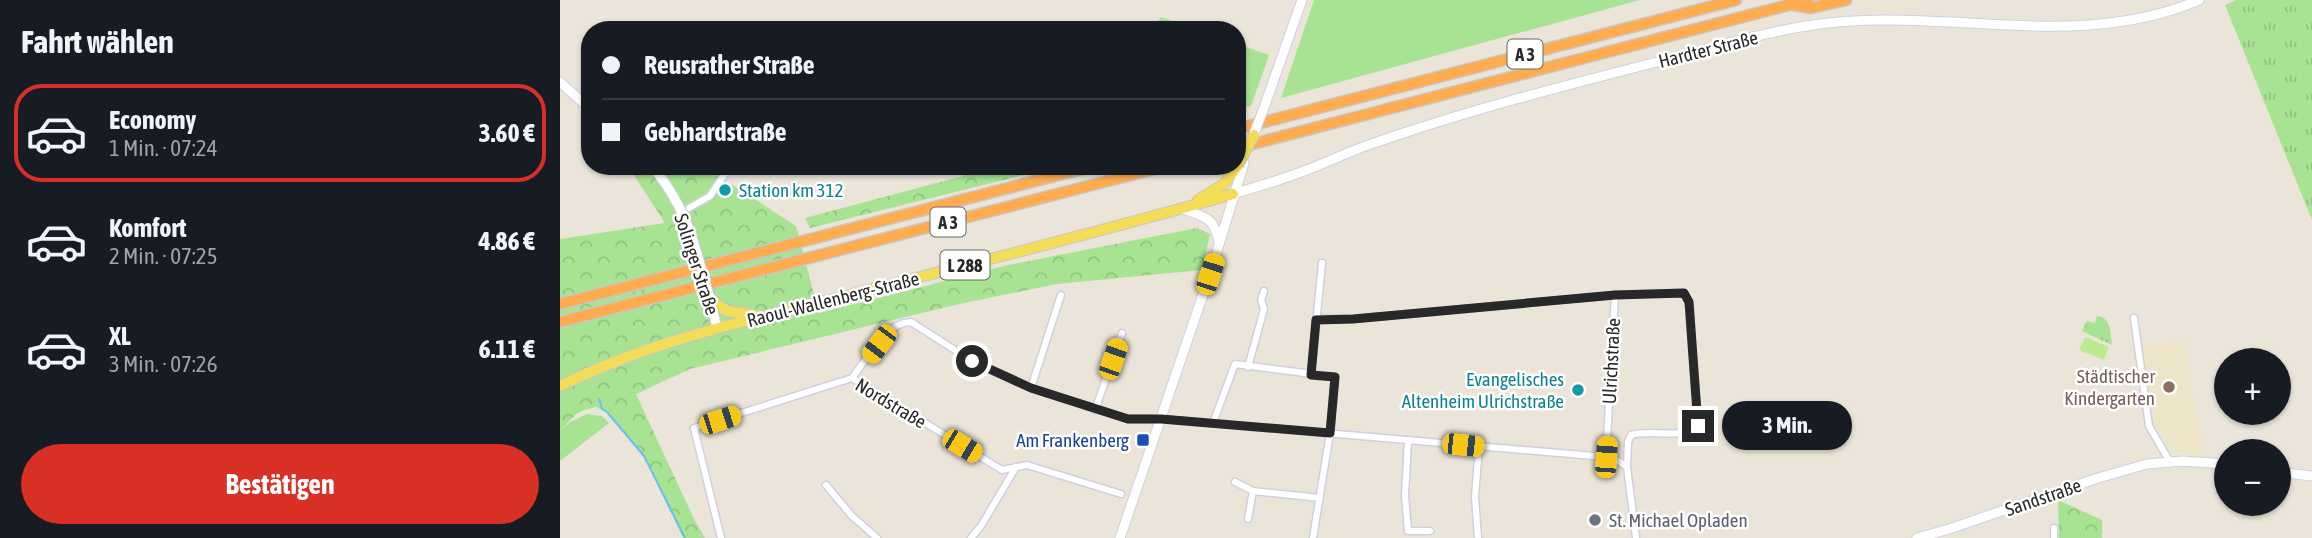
<!DOCTYPE html>
<html lang="de">
<meta charset="utf-8">
<style>
body{margin:0;font-family:"Asap Condensed",sans-serif;background:#20242c;color:#f1f3f6;height:100vh;display:flex;flex-direction:column;font-size:26px;white-space:nowrap}
*{box-sizing:border-box;margin:0}
p{font-size:23px;color:#9ea1a6}
.icon{flex:none;width:38px;height:38px;fill:none;stroke:currentColor;stroke-width:2;stroke-linecap:round;stroke-linejoin:round}
.map{position:relative;flex:1;overflow:hidden}
.side{display:flex;flex-direction:column;background:#171b24;width:560px}
.side>*{flex:none}
.hud{position:absolute;left:21px;top:21px;width:665px;height:154px;border-radius:28px;box-shadow:0 2px 5px #0004;display:grid;align-content:center;height:154px;padding:0 21px;background:#171b24}
.buttons{position:absolute;left:1654px;top:348px;display:grid;gap:14px}
.buttons a{display:grid;place-items:center;width:77px;height:77px;border-radius:50%;background:#171b24;box-shadow:0 2px 5px #0004;font-size:35px}
.end{position:absolute;width:32px;height:32px;margin:-16px;border:9px solid #282828;background:#fff;box-shadow:0 0 0 4px #fff}
.from{border-radius:50%}
.bubble{position:absolute;height:49px;border-radius:24px;background:#171b24;box-shadow:0 2px 5px #0004;font-size:23px;font-weight:700;line-height:49px;text-align:center}
.car{position:absolute;width:21px;height:42px;margin:-21px -10px;border-radius:9px;box-shadow:0 0 5px 2px #0007;background:linear-gradient(#f5c518 24%,#345 0 40%,#f5c518 0 76%,#345 0 86%,#f5c518 0)}
.hud b{display:flex;align-items:center;gap:24px;height:66px;font-size:26px}
.hud b+b{border-top:2px solid #363941}
.hud i{width:18px;height:18px;background:#f1f3f6}
ul{padding:0;list-style:none}
li{display:flex;align-items:center;gap:21px;height:98px;margin:0 14px 10px;padding:0 7px;border:4px solid transparent;border-radius:28px}
li div{flex:1}
li b{display:block;font-size:26px}
li em{font-style:normal;font-weight:700}
li.current{border-color:#d93025}
li>.icon{width:63px;height:63px;stroke-width:1.5}
h2{padding:0 21px;font-size:32px;line-height:84px}
.primary-button{display:flex;gap:14px;margin-top:auto;padding:14px 21px}
.primary-button a{flex:1;height:80px;border-radius:42px;background:#d93025;color:#fff;font-size:28px;font-weight:700;line-height:80px;text-align:center}
main{display:flex;flex:1;min-height:0}
.map>svg:first-child{display:block}
</style>
<main>
<section class="side">
<h2>Fahrt wählen</h2>
<ul>
<li class="current"><svg class="icon" aria-label="car" viewBox="0 0 24 24"><path d="M5 17H2v-5l4-1 3-4h7l3 4 3 1v5h-3M9 17h6M6 11h13"/><circle cx="7" cy="17" r="2"/><circle cx="17" cy="17" r="2"/></svg><div><b>Economy</b><p>1 Min. · 07:24</p></div><em>3.60 €</em></li>
<li><svg class="icon" aria-label="car" viewBox="0 0 24 24"><path d="M5 17H2v-5l4-1 3-4h7l3 4 3 1v5h-3M9 17h6M6 11h13"/><circle cx="7" cy="17" r="2"/><circle cx="17" cy="17" r="2"/></svg><div><b>Komfort</b><p>2 Min. · 07:25</p></div><em>4.86 €</em></li>
<li><svg class="icon" aria-label="car" viewBox="0 0 24 24"><path d="M5 17H2v-5l4-1 3-4h7l3 4 3 1v5h-3M9 17h6M6 11h13"/><circle cx="7" cy="17" r="2"/><circle cx="17" cy="17" r="2"/></svg><div><b>XL</b><p>3 Min. · 07:26</p></div><em>6.11 €</em></li>
</ul>
<div class="primary-button"><a>Bestätigen</a></div>
</section>
<div class="map">
<svg width="1752" height="538" viewBox="0 0 1752 538">
<defs>
<pattern id="forest-crowns" width="20" height="18" patternUnits="userSpaceOnUse" patternTransform="scale(1.75)"><rect width="20" height="18" fill="#a8e394"/><path d="M2 6a3 3 0 1 1 6 0M12 15a3 3 0 1 1 6 0" fill="none" stroke="#91c380"/></pattern>
<pattern id="park-tufts" width="24" height="20" patternUnits="userSpaceOnUse" patternTransform="scale(1.75)"><rect width="24" height="20" fill="#a8e394"/><path d="M3 7l-1-3M5 7V3M7 7l1-3M15 17l-1-3M17 17v-4M19 17l1-3" fill="none" stroke="#91c380"/></pattern>
</defs>
<rect width="100%" height="100%" fill="#ebe5d9"/>
<polygon fill="#eee5c8" points="1624,341 1643,454 1614,453 1594,425 1581,348"/>
<g fill="#a8e394">
<polygon points="754,0 1080,0 721,98"/>
<polygon points="601,17 637,30 593,30"/>
<polygon points="677,44 709,55 691,106 677,109"/>
<polygon points="27,414 42,416 49,423 0,461 0,431 10,422"/>
</g>
<g fill="url(#forest-crowns)">
<polygon points="68,166 143,166 236,226 259,313 448,265 637,228 650,234 642,270 497,284 395,305 130,369 76,394 135,521 145,538 123,538 83,454 46,412 36,407 24,410 16,414 0,431 0,239 105,223"/>
<polygon points="409,166 500,166 250,228 245,218 403,176"/>
<polygon points="1498,500 1542,520 1542,538 1499,538"/>
</g>
<g fill="url(#park-tufts)">
<polygon points="1676,0 1752,0 1752,220 1665,5"/>
<path d="M 1537,316 C 1552,318 1550,332 1552,345 L 1522,331 L 1527,321 L 1535,323 Z"/>
</g>
<polygon fill="#bceb8f" points="1525,337 1549,347 1544,360 1519,350"/>
<g fill="none" stroke-linecap="round" stroke-linejoin="round">
<polyline stroke="#69c0f0" stroke-width="2" points="39,399 42,409 47,412 84,456 125,538"/>
<defs>
<g id="street">
<polyline points="129,208 150,196 170,166"/>
<polyline points="1055,295 1046,457 1057,460 1067,467 1076,538"/>
<polyline points="1574,318 1589,426 1610,462"/>
<path d="M 756,319 L 793,319 L 1055,295 L 1124,293 L 1129,302 L 1138,426 C 1120,440 1092,429 1071,435 L 1068,442 L 1067,467"/>
<polyline points="688,367 704,309 701,300 704,291"/>
<polyline points="751,375 762,263"/>
<path d="M 292,378 C 307,359 326,322 351,322 L 412,361 L 471,388 L 568,419 L 601,419 L 1046,457"/>
<polyline points="471,388 501,295"/>
<polyline points="535,410 562,333"/>
<polyline points="653,423 675,364 775,377 770,433 753,538"/>
<polyline points="848,440 845,496 848,531 870,531"/>
<polyline points="675,482 693,491 760,498"/>
<polyline points="266,485 292,516 317,538"/>
<polyline points="688,519 693,491"/>
<polyline points="1494,528 1494,538"/>
<polyline points="161,538 134,428 292,378 442,470 467,465 561,494"/>
<polyline points="411,538 421,526 456,467"/>
<polyline points="918,538 915,497 919,446"/>
</g>
<g id="secondary">
<polyline points="0,82 30,109"/>
<polyline points="705,105 742,0"/>
<path d="M 92,166 C 114,192 128,221 137,254"/>
<path d="M 673,194 C 697,187 720,180 744,171 C 768,162 792,150 817,142 C 909,110 1003,86 1097,62 C 1146,50 1196,34 1246,26 C 1377,4 1513,54 1639,0"/>
<path d="M 623,209 C 645,217 654,217 659,242"/>
<polyline points="150,299 157,328"/>
<polyline points="1718,472 1752,476"/>
<polyline points="560,538 650,274 684,163"/>
<polyline points="1357,538 1389,529 1538,478 1587,464 1622,461 1666,464"/>
</g>
<g id="primary">
<polyline points="638,200 664,184 678,165"/>
<polyline points="150,299 167,311 201,316"/>
<path d="M 0,386 C 93,340 193,319 293,294 C 420,262 547,230 673,194"/>
</g>
<g id="highway">
<polyline points="1234,5 1251,8 1286,0"/>
<polyline points="677,129 1176,0"/>
<polyline points="677,148 1248,0"/>
<polyline points="0,304 533,166"/>
<polyline points="0,322 606,166"/>
</g>
</defs>
<use href="#street" stroke="#ced0e2" stroke-width="9"/>
<use href="#secondary" stroke="#ced0e2" stroke-width="11"/>
<use href="#primary" stroke="#c7c7c7" stroke-width="12"/>
<use href="#highway" stroke="#c7c7c7" stroke-width="13"/>
<use href="#street" stroke="#fff" stroke-width="6"/>
<use href="#secondary" stroke="#fff" stroke-width="9"/>
<use href="#primary" stroke="#f3dd56" stroke-width="10"/>
<use href="#highway" stroke="#ffac50" stroke-width="10"/>
<defs>
<g id="secondary-bridge">
<polyline points="692,139 705,105"/>
<polyline points="137,254 150,299"/>
</g>
<polyline id="primary-bridge" points="678,165 694,135"/>
</defs>
<use href="#secondary-bridge" stroke="#ced0e2" stroke-width="11" stroke-linecap="butt"/>
<use href="#primary-bridge" stroke="#c7c7c7" stroke-width="12" stroke-linecap="butt"/>
<use href="#secondary-bridge" stroke="#fff" stroke-width="9"/>
<use href="#primary-bridge" stroke="#f3dd56" stroke-width="10"/>
</g>
<g fill="none" stroke-linecap="round" stroke-linejoin="round">
<polyline stroke="#282828" stroke-width="9" points="412,361 471,388 568,419 601,419 770,433 775,377 751,375 756,320 793,319 1055,295 1124,293 1129,302 1138,426"/>
</g>
<g fill="#0f9aa8" stroke="#fff" stroke-width="2.5">
<circle cx="165" cy="190" r="7"/>
<circle cx="1018" cy="390" r="7"/>
</g>
<circle fill="#8d6e63" stroke="#fff" stroke-width="2.5" cx="1609" cy="387" r="7"/>
<rect fill="#1a4fb4" stroke="#fff" stroke-width="2.5" x="576" y="433" width="14" height="14" rx="3.5"/>
<circle fill="#6b7280" stroke="#fff" stroke-width="2.5" cx="1035" cy="520" r="7"/>
<g text-anchor="middle" dominant-baseline="central" stroke-width="5" stroke-linejoin="round" paint-order="stroke">
<g fill="#fff" stroke="#686868" stroke-width="2">
<rect x="947.5" y="39.5" width="35" height="29" rx="5"/>
<rect x="370.5" y="207.5" width="35" height="29" rx="5"/>
<rect x="380.5" y="250.5" width="49" height="29" rx="5"/>
</g>
<g font-size="18" font-weight="bold" fill="#282828">
<text x="965" y="54">A 3</text>
<text x="388" y="222">A 3</text>
<text x="405" y="265">L 288</text>
</g>
<g font-size="19" fill="#282828" stroke="#fff">
<text transform="translate(1148 49) rotate(-14)">Hardter Straße</text>
<text transform="translate(137 264) rotate(72)">Solinger Straße</text>
<text transform="translate(273 299) rotate(-14)">Raoul-Wallenberg-Straße</text>
<text transform="translate(1051 361) rotate(-87)">Ulrichstraße</text>
<text transform="translate(331 403) rotate(31)">Nordstraße</text>
<text transform="translate(1483 497) rotate(-19)">Sandstraße</text>
</g>
<g font-size="19" fill="#0d838f" stroke="#fff" text-anchor="start">
<text x="179" y="190">Station km 312</text>
<text x="1004" y="379" text-anchor="end">Evangelisches<tspan x="1004" dy="22">Altenheim Ulrichstraße</tspan></text>
</g>
<g font-size="19" fill="#785e54" stroke="#fff" text-anchor="end">
<text x="1595" y="376">Städtischer<tspan x="1595" dy="22">Kindergarten</tspan></text>
</g>
<g font-size="19" fill="#164399" stroke="#fff" text-anchor="end">
<text x="569" y="440">Am Frankenberg</text>
</g>
<g font-size="19" fill="#5b616d" stroke="#fff" text-anchor="start">
<text x="1049" y="520">St. Michael Opladen</text>
</g>
</g>
</svg>
<div class="buttons">
<a>+</a>
<a>−</a>
</div>
<i class="end from" style="left:412px;top:361px"></i>
<i class="end" style="left:1138px;top:426px"></i>
<div class="bubble" style="left:1162px;top:401px;width:130px">3 Min.</div>
<i class="car" style="left:650px;top:274px;rotate:18deg"></i>
<i class="car" style="left:319px;top:344px;rotate:217deg"></i>
<i class="car" style="left:553px;top:359px;rotate:19deg"></i>
<i class="car" style="left:160px;top:420px;rotate:72deg"></i>
<i class="car" style="left:903px;top:445px;rotate:96deg"></i>
<i class="car" style="left:402px;top:446px;rotate:121deg"></i>
<i class="car" style="left:1046px;top:457px;rotate:4deg"></i>
<div class="hud">
<b><i class="from"></i>Reusrather Straße</b>
<b><i></i>Gebhardstraße</b>
</div>
</div>
</main>
